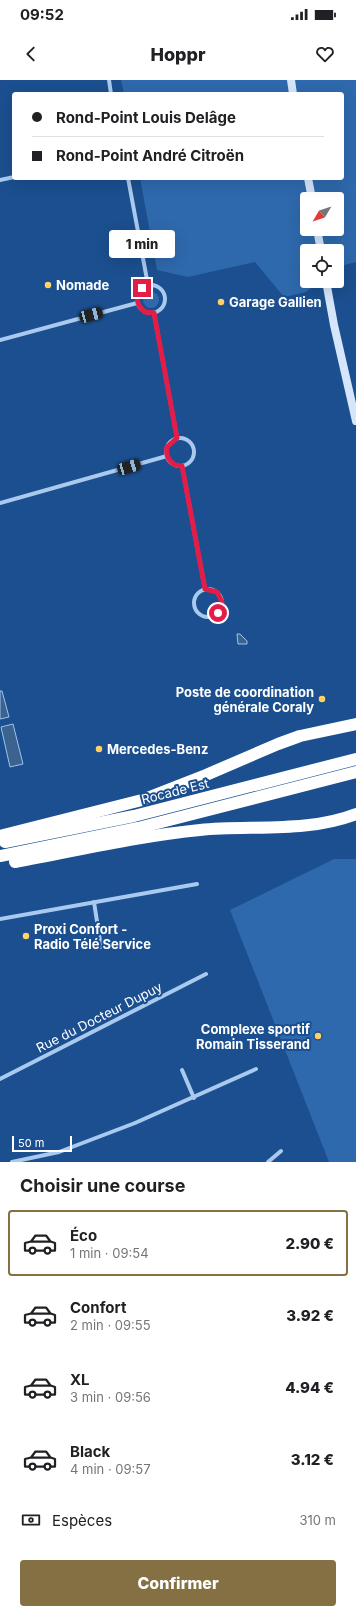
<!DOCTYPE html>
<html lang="fr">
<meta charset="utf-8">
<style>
body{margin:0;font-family:Inter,sans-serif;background:#f6f6f6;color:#202124;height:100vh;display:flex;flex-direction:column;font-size:15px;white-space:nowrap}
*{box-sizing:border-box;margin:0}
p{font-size:13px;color:#757577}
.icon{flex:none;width:22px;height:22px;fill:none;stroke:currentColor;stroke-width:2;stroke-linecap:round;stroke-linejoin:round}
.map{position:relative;height:1082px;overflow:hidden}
.drawer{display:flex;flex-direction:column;background:#fff;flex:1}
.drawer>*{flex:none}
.hud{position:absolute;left:12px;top:12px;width:332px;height:88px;border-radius:4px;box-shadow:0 4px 16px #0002;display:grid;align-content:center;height:88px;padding:0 20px;background:#fff}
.needle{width:26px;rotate:231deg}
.fabs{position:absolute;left:300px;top:112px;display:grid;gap:8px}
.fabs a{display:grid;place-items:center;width:44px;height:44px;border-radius:4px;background:#fff;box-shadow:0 4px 16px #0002;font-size:20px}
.scale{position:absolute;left:12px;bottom:10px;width:60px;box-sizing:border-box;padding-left:4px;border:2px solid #fff;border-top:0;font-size:11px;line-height:14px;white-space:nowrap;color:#fff;-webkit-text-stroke:3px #1b4f8f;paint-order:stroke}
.end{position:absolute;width:18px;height:18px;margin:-9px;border:5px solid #e11d48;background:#fff;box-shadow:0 0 0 2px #fff}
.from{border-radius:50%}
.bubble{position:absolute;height:28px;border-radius:4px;background:#fff;box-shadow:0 4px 16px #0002;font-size:13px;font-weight:800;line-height:28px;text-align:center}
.car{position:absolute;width:12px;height:24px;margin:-12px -6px;border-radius:5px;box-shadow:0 0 3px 1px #0007;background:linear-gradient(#222 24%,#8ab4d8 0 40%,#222 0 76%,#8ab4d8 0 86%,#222 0)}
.hud b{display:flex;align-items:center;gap:14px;height:38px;font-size:15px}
.hud b+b{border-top:1px solid #e0e0e0}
.hud i{width:10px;height:10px;background:#202124}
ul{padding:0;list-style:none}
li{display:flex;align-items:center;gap:12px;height:66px;margin:0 8px 6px;padding:0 12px;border:2px solid transparent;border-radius:4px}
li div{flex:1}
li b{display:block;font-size:15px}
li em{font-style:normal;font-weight:800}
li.current{border-color:#847042}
li>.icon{width:36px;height:36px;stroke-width:1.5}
h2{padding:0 20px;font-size:18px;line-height:48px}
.pay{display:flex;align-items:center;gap:10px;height:44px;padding:0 20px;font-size:15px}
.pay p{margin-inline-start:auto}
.cta{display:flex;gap:8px;margin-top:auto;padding:8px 20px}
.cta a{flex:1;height:46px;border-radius:4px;background:#847042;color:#fff;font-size:16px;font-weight:800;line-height:46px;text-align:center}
.status{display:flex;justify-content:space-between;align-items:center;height:28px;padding:0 20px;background:#fff;direction:ltr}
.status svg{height:11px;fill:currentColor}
header{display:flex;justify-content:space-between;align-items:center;height:52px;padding:0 20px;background:#fff;font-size:18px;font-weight:800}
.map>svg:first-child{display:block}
</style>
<div class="status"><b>09:52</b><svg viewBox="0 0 49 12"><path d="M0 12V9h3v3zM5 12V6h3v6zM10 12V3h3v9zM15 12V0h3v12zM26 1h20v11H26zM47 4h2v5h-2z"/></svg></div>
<header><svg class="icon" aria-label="back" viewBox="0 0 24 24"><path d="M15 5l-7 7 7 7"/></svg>Hoppr<svg class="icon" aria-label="heart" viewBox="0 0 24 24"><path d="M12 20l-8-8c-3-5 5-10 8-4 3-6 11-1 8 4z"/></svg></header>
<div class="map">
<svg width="356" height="1082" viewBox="0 0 356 1082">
<rect width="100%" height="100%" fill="#1b4f8f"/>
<g fill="#2e69ad" fill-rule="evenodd">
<path d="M 121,0 L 356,0 L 356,182 L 337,187 L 337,171 L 307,171 L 307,201 L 320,201 L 306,212 L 284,217 L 255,182 L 188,197 L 157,190 L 140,98 L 342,98 L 342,14 L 124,14 ZM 307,119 L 337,119 L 337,149 L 307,149 Z"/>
<circle cx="151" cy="220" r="8"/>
<polygon points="334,779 356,779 356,1082 329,1082 230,830"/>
</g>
<g fill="#3c6290" stroke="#9cc4f0">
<polygon points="237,554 240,554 247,561 247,564 238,564"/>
<polygon points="0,611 2,611 9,637 0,639"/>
<polygon points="13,644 23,684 10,687 1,647"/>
</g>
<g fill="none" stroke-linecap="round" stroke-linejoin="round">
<g stroke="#a9c9ee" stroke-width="4">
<polyline points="109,0 111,14"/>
<polyline points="128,98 148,205"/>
<polyline points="0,100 14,97"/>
<circle cx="151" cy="219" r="14"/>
<polyline points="154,233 177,358"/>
<polyline points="0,260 137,223"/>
<circle cx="180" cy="372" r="14"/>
<polyline points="182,386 205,509"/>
<polyline points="0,423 167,376"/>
<circle cx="208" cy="523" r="14"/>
<polyline points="94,822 101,867"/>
<polyline points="0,839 197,804"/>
<polyline points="182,990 194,1018"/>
<polyline points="0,999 206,894"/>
<polyline points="12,1082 59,1072 135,1043 256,989"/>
<polyline points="268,1082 281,1071"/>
</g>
<g stroke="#d6e6fa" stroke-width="8">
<polyline points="291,0 293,14"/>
<polyline points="308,98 312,119"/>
<polyline points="317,149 321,171"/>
<polyline points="326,201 334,245 356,341"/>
</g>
<g stroke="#fff" stroke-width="12">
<polyline points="0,756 142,720 206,695 278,664 300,656 356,644"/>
<polyline points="5,762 134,736 356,679"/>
<polyline points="0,776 138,748 356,692"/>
<path d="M 15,782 C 76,771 138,756 200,750 C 251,745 307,753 356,734"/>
</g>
</g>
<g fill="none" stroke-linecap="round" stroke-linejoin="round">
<path stroke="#e11d48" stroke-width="5" d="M 142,208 C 135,216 136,225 145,232 L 154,233 L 177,358 L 167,367 C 165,377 171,386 182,386 L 205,509 L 217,512 L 222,522 L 218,533"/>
</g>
<g fill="#ffd166" stroke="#1b4f8f" stroke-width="1.5">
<circle cx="48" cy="205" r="4"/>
<circle cx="221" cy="222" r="4"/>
<circle cx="322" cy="619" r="4"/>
<circle cx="99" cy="669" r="4"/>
<circle cx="26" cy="856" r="4"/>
<circle cx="318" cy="956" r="4"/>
</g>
<g text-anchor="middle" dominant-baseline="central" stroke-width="4" stroke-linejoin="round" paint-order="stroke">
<g font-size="13" font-weight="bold" fill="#fff" stroke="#1b4f8f" text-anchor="start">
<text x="56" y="205">Nomade</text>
<text x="229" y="222">Garage Gallien</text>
<text x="314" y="612" text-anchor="end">Poste de coordination<tspan x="314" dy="15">générale Coraly</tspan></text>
<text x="107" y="669">Mercedes-Benz</text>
<text x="34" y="849">Proxi Confort -<tspan x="34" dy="15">Radio Télé Service</tspan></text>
<text x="310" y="949" text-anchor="end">Complexe sportif<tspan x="310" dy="15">Romain Tisserand</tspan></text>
</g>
<g font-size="13" fill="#fff" stroke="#1b4f8f">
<text transform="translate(175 711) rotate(-14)">Rocade Est</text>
<text transform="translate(99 937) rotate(-27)">Rue du Docteur Dupuy</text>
</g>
</g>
</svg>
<div class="fabs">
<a><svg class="needle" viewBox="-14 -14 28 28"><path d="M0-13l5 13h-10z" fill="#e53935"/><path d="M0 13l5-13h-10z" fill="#757577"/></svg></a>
<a><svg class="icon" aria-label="locate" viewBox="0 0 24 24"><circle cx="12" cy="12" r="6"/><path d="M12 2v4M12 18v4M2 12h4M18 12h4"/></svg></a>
</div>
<div class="scale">50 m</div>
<i class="end from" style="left:218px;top:533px"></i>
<i class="end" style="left:142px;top:208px"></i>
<div class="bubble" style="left:109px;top:150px;width:66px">1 min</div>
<i class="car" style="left:91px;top:235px;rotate:75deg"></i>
<i class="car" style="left:129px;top:387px;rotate:74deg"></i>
<div class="hud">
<b><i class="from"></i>Rond-Point Louis Delâge</b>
<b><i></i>Rond-Point André Citroën</b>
</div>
</div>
<section class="drawer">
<h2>Choisir une course</h2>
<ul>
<li class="current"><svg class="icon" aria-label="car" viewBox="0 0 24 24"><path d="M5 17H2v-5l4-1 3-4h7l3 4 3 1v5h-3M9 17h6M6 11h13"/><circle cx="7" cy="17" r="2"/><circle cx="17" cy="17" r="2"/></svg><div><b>Éco</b><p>1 min · 09:54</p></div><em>2.90 €</em></li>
<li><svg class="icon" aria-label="car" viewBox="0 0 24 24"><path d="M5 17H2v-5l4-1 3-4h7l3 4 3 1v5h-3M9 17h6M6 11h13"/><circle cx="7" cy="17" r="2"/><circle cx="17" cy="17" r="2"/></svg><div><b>Confort</b><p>2 min · 09:55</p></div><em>3.92 €</em></li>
<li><svg class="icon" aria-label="car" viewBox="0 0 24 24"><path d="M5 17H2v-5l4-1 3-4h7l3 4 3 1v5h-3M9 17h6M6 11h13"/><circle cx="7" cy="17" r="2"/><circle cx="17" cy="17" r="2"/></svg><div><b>XL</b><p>3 min · 09:56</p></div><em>4.94 €</em></li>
<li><svg class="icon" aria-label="car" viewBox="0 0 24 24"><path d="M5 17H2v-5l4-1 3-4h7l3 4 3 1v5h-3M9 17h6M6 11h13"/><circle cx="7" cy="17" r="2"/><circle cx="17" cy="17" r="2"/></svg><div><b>Black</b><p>4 min · 09:57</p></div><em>3.12 €</em></li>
</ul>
<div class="pay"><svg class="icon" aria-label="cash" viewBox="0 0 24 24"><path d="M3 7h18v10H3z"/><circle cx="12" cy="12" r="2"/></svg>Espèces<p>310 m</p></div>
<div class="cta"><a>Confirmer</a></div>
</section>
